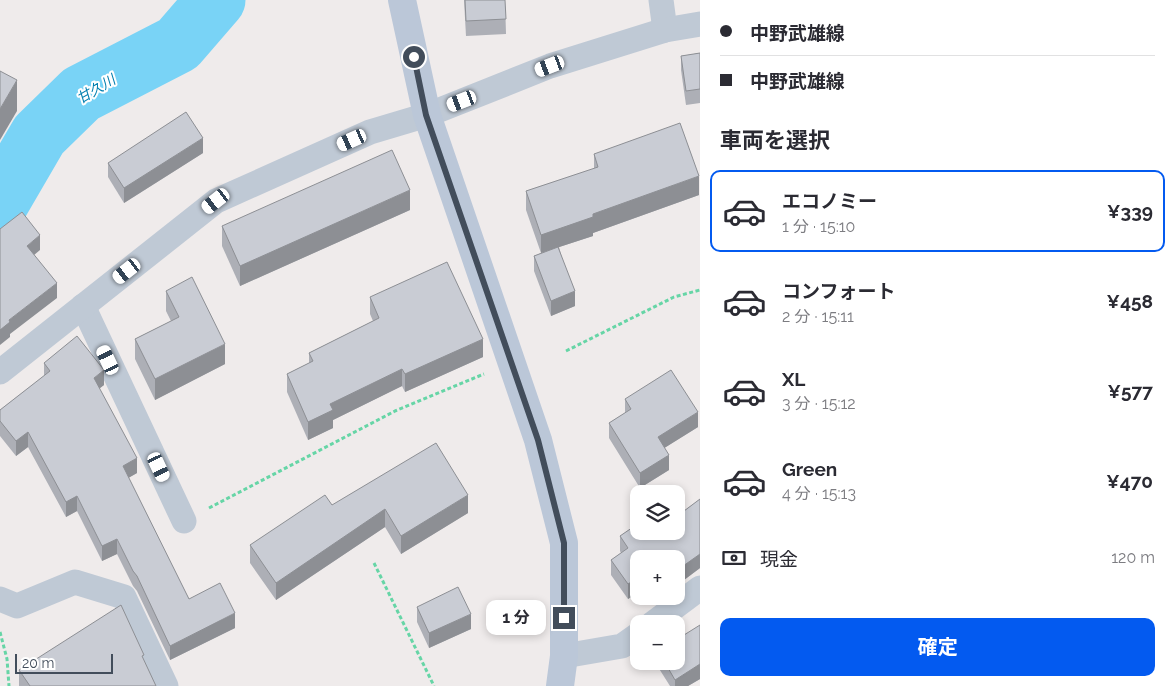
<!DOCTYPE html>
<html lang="ja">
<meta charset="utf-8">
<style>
body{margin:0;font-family:Raleway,"Noto Sans JP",sans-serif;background:#f2f2f3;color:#2b2b33;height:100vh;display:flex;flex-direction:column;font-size:19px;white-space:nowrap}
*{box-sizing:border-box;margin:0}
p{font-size:16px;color:#7c7c81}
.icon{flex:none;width:28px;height:28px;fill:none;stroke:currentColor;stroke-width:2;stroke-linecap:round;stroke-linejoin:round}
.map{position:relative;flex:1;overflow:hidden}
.details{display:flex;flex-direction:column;background:#fff;width:475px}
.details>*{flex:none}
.top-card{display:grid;align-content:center;height:110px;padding:0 20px;background:#fff}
.buttons{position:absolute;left:630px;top:485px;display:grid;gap:10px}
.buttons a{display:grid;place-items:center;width:55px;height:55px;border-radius:10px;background:#fff;box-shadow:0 2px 8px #0003;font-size:25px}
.scale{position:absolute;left:15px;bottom:12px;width:98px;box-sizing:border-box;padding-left:5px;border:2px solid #424d5b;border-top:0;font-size:14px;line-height:18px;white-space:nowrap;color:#424d5b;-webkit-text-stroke:4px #fff;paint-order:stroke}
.end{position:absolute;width:22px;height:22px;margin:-11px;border:6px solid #424d5b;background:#fff;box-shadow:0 0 0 2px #fff}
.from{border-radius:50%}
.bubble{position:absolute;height:35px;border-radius:10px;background:#fff;box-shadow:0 2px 8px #0003;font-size:16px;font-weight:700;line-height:35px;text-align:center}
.car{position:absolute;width:15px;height:30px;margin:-15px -8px;border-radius:6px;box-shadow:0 0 4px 1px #0007;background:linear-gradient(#fff 24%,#345 0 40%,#fff 0 76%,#345 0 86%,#fff 0)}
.top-card b{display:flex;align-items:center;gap:18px;height:48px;font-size:19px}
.top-card b+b{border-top:1px solid #e1e1e2}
.top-card i{width:12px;height:12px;background:#2b2b33}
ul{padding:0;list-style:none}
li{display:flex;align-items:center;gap:15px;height:82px;margin:0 10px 8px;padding:0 10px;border:2px solid transparent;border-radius:10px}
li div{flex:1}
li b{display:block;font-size:19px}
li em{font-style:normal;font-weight:700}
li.active{border-color:#035af0}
li>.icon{width:45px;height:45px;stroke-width:1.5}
h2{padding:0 20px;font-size:22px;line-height:60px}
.pay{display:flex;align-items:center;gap:12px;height:55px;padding:0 20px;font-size:19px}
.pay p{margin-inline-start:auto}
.primary-button{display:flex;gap:10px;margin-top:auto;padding:10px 20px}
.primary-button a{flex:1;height:58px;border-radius:10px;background:#035af0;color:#fff;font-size:20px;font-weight:700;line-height:58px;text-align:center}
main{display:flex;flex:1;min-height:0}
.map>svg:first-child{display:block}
</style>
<main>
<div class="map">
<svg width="700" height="686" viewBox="0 0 700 686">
<rect width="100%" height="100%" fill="#efebeb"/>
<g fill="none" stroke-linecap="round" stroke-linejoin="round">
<polyline stroke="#79d3f6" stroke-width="59" points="0,202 39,135 81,94 178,44 216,0"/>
<g stroke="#66d5a6" stroke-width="3" stroke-dasharray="4 2.5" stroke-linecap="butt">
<polyline points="566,351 674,297 700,290"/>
<polyline points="209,508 395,411 484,374"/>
<polyline points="374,563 434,686"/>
<polyline points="0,632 7,659 9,686"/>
</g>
<g stroke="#bfc9d5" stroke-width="25">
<polyline points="661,0 665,30"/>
<polyline points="83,306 184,521"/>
<polyline points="0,372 216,201 370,132 427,115 550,66 665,30 700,24"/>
<polyline points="0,599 17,606 75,582 124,597 166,686"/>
<polyline points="652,624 700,588"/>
<polyline points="564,656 622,646 639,634"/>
</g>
<polyline stroke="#bbc7d8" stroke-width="28" points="402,0 427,115 538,440 564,543 564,656 560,686"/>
</g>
<g fill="#adafb6">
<polygon points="464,0 505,0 506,34 466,36"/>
<polygon points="700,53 700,103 686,105 681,70 681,56"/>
<polygon points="203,153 124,203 108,177 108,163"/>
<polygon points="594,154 699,195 593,233 593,236 559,247 575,306 551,316 534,271 534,256 541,253 526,210 526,191 594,169"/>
<polygon points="410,210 240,286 222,246 222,226"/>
<polygon points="166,291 225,364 155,400 135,359 135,339 171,321 166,311"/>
<polygon points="370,297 483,357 405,392 402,386 333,420 333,428 308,440 287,392 287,374 309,363 309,353 373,321 370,314"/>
<polygon points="44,363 104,385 99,388 137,473 128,478 189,599 235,628 170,660 137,591 133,586 117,554 102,561 77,511 66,517 28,447 16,456 0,436 0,410 44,376"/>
<polygon points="625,399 698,427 664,448 669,470 640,488 609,438 609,423 625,413"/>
<polygon points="700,499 700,568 676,586 676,559 639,559 639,592 628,599 611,575 611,560 621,553 620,551 620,536 639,523 639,531 676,531 676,517"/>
<polygon points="332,505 468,513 401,554 385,527 276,600 250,563 250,545"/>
<polygon points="417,607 471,629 429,648 417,622"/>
<polygon points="700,625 700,679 688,686 670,686 658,667 658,661 676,661"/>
<polygon points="144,661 156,686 19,686 19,670"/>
</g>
<g fill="#8d8f94">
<polygon points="17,80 17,111 0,140 0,109"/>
<polygon points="203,138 203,153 124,203 124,188"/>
<polygon points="699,176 699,195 593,233 593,236 541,253 541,235 593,214"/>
<polygon points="410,190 410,210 240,286 240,266"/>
<polygon points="40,235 40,250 27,261 27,246"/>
<polygon points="57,283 57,298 10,334 10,337 0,345 0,330 9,320"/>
<polygon points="575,291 575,306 551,316 551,301"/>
<polygon points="483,339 483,357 405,392 405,374"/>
<polygon points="225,344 225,364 155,400 155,379"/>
<polygon points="402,369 402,386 333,420 333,428 308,440 308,422 330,404"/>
<polygon points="104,370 104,385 94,393 94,378"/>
<polygon points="698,412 698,427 658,452 658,437"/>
<polygon points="28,432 28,447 16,456 16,441"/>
<polygon points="669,455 669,470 640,488 640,473"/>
<polygon points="137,458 137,473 123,481 123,466"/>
<polygon points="468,495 468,513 401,554 401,536"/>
<polygon points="77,496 77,511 66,517 66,502"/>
<polygon points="385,509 385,527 276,600 276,583"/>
<polygon points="117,539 117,554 102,561 102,546"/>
<polygon points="700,554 700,568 676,586 676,571"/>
<polygon points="639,577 639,592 628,599 628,584"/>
<polygon points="654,596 661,596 654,601"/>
<polygon points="235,613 235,628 170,660 170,646"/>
<polygon points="471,614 471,629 429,648 429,633"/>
<polygon points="700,664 700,679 688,686 675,686 675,680"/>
</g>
<g fill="#c9ccd4" stroke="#8d8f94">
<polygon points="465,0 505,0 506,19 466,21"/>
<polygon points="700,53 700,89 686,91 681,56"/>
<polygon points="0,71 17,80 0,109"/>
<polygon points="186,112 203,138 124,188 108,163"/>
<polygon points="680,123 699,176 593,214 593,217 541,235 526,191 598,167 594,154"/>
<polygon points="392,150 410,190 240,266 222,226"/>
<polygon points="22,212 40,235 27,246 57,283 9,320 10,322 0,330 0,229"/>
<polygon points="558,247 575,291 551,301 534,256"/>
<polygon points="447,262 483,339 405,374 402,369 330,404 333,410 308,422 287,374 313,361 309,353 379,318 370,297"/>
<polygon points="192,277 225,344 155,379 135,339 179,317 166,291"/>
<polygon points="77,336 104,370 94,378 137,458 123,466 189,599 220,583 235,613 170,646 137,576 133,571 117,539 102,546 77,496 66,502 28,432 16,441 0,421 0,410 50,371 44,363"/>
<polygon points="671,370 698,412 658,437 669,455 640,473 609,423 631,409 625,399"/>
<polygon points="436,443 468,495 401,536 385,509 276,583 250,545 325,495 332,505"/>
<polygon points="700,499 700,554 676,571 676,559 639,559 639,577 628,584 611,560 628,548 620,536 639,523 639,531 676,531 676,517"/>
<polygon points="458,587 471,614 429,633 417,607"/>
<polygon points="121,605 144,655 142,656 156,686 30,686 19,670"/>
<polygon points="700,625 700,664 675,680 664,661 676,661 676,640"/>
</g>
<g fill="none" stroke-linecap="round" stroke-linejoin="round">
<polyline stroke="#424d5b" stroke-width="6" points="414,57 426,115 538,440 564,543 564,618"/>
</g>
<g text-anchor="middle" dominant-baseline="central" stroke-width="4" stroke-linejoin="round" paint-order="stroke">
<g font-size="14" font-style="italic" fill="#007eaf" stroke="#fff">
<text transform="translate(96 89) rotate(-31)">甘久川</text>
</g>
</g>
</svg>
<div class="buttons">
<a><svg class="icon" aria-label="layers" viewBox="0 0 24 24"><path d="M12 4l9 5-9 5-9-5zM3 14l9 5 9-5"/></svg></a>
<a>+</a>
<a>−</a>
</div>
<div class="scale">20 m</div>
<i class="end from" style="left:414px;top:57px"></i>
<i class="end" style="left:564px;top:618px"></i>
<div class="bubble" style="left:486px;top:600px;width:60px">1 分</div>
<i class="car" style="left:550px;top:66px;rotate:249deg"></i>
<i class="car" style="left:462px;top:101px;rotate:249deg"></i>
<i class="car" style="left:352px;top:140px;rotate:246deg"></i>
<i class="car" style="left:216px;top:201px;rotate:232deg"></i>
<i class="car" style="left:127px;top:271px;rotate:232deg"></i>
<i class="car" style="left:108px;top:360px;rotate:335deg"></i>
<i class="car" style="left:159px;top:467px;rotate:155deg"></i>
</div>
<section class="details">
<div class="top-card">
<b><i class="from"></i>中野武雄線</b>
<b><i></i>中野武雄線</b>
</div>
<h2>車両を選択</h2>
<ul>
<li class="active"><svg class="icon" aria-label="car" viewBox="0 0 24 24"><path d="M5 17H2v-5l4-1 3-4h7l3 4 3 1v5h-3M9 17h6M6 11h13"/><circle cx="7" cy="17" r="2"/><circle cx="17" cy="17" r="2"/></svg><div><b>エコノミー</b><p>1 分 · 15:10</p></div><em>¥339</em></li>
<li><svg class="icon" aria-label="car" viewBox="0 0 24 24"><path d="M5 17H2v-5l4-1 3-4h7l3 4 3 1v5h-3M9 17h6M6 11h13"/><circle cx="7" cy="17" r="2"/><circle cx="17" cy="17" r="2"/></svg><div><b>コンフォート</b><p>2 分 · 15:11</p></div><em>¥458</em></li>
<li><svg class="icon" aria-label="car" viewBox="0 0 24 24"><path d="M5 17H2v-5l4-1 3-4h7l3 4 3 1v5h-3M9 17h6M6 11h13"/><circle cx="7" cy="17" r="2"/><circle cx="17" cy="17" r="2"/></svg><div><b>XL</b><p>3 分 · 15:12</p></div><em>¥577</em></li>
<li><svg class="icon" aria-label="car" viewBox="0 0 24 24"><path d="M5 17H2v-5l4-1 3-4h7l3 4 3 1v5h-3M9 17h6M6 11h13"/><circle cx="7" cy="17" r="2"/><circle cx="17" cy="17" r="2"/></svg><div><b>Green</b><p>4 分 · 15:13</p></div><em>¥470</em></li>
</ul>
<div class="pay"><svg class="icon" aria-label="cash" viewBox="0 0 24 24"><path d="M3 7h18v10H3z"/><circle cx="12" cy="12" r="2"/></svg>現金<p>120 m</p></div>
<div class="primary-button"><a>確定</a></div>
</section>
</main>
